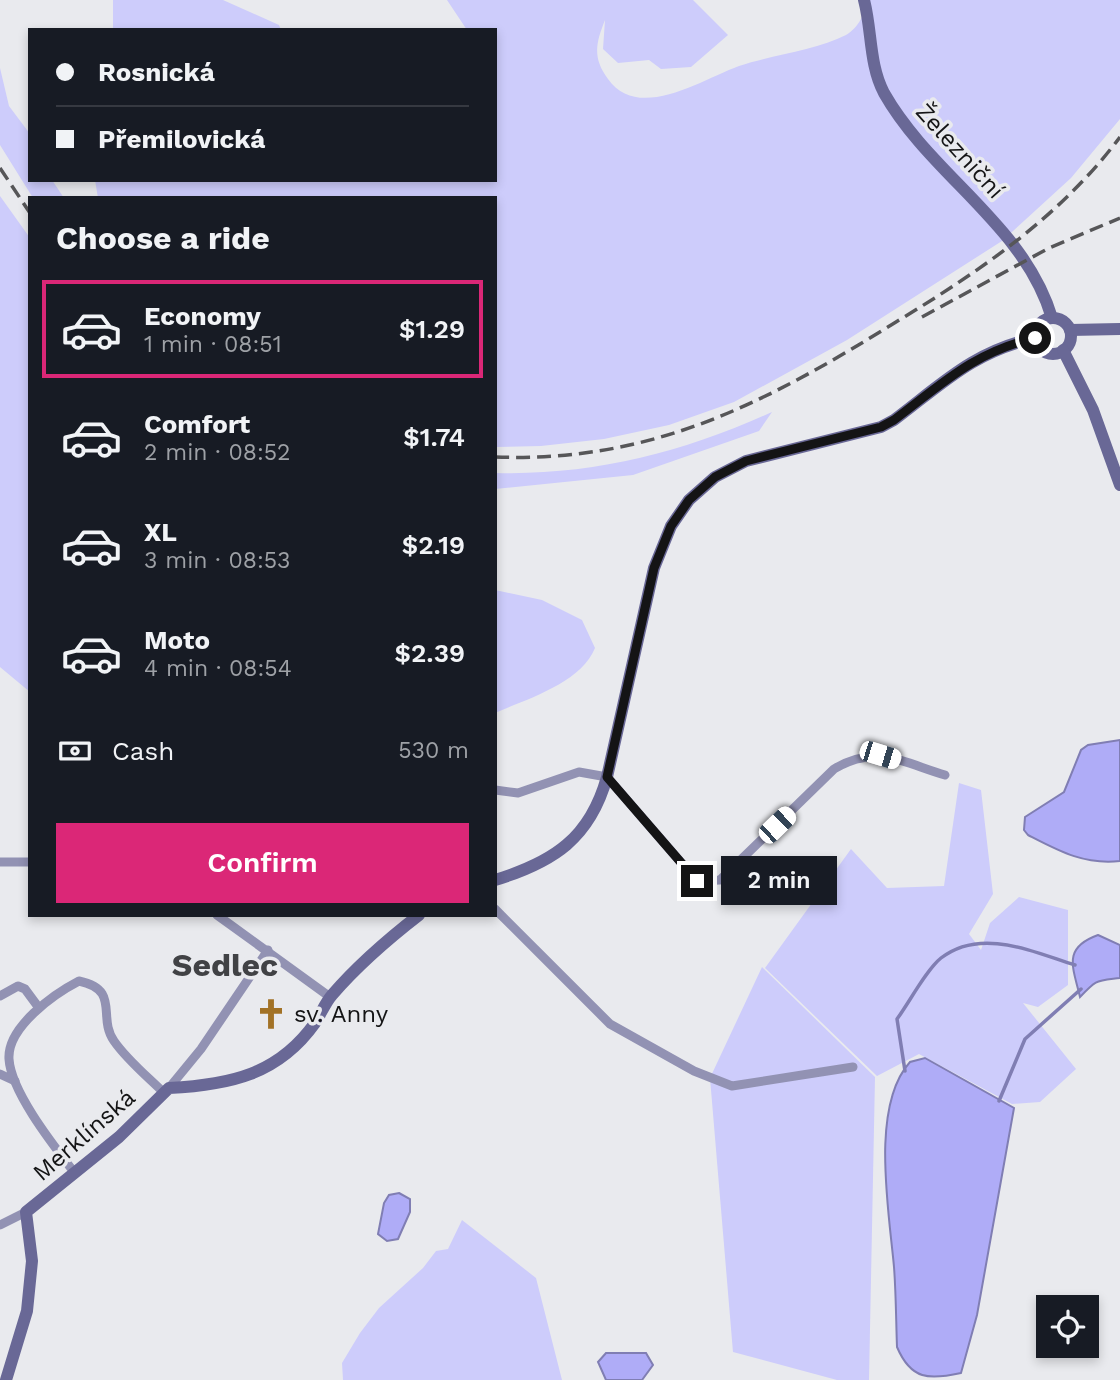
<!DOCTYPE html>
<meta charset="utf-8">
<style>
body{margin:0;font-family:"Work Sans",sans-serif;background:#242831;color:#f1f3f6;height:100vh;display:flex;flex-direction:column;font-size:26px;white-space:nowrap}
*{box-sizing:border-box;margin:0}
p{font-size:23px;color:#9ea1a6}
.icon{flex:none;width:38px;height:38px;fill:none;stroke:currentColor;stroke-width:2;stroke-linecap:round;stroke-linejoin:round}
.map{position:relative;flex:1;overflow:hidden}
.side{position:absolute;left:28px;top:196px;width:469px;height:721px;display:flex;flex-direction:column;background:#171b24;border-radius:0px;box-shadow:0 4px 10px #0003}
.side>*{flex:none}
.top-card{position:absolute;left:28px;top:28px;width:469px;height:154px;border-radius:0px;box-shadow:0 4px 10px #0003;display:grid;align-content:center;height:154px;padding:0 28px;background:#171b24}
.controls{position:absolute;left:1036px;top:1295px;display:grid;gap:14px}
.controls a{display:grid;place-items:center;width:63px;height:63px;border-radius:0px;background:#171b24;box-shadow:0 4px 10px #0003;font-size:35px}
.end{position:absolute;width:32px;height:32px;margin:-16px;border:9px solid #141415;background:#fff;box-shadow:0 0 0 4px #fff}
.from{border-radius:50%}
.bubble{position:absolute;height:49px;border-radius:0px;background:#171b24;box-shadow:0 4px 10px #0003;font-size:23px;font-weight:600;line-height:49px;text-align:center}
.car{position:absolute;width:21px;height:42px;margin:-21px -10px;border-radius:9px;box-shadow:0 0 5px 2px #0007;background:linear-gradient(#fff 24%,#345 0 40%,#fff 0 76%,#345 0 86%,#fff 0)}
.top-card b{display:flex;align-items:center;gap:24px;height:66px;font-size:26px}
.top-card b+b{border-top:2px solid #363941}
.top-card i{width:18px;height:18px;background:#f1f3f6}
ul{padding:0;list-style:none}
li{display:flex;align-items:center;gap:21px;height:98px;margin:0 14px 10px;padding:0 14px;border:4px solid transparent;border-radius:0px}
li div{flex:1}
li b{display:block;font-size:26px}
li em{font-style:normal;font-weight:600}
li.active{border-color:#db2777}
li>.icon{width:63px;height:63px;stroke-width:1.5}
h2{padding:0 28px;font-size:32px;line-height:84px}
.pay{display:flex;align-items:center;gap:18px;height:77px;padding:0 28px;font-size:26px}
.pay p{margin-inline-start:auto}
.primary-button{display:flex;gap:14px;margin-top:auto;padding:14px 28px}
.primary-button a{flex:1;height:80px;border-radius:0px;background:#db2777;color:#fff;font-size:28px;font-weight:600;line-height:80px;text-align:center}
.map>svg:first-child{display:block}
</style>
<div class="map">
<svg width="1120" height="1380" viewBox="0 0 1120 1380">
<rect width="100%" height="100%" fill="#e9eaee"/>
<g fill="#cdccfb">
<polygon points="113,0 223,0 279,25 281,30 113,30"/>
<path d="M 447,0 L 693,0 L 728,35 L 691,67 L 661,69 L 649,60 L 618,63 L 603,49 L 605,20 C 596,43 592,57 608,79 C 638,122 701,80 739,66 C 771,55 817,50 846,35 C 857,29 867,12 867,0 L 1120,0 L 1120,119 L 1071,178 L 1002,241 L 847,340 L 734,402 L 669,425 L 604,439 L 541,446 L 495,447 L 495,198 L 98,198 L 95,180 L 495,180 L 495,30 L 467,30 Z"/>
<polygon points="0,68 9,106 30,134 30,180 52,180 64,198 33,198 0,145"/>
<polygon points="0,196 30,238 30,692 0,667"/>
<path d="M 772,412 L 759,431 L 633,475 L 495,489 L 495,473 C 591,476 685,452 772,412 Z"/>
<path d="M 495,590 L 542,600 L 582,620 L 595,648 C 581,683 527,699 495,713 Z"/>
<polygon points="959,783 981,790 993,894 969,934 981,950 990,923 1019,897 1068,910 1068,985 1038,1007 1023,1003 1076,1069 1040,1102 1012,1104 919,1054 877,1076 765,968 851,849 887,888 944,886"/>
<polygon points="762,967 875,1077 869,1380 837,1380 733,1352 710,1078"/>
<polygon points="462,1220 536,1278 562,1380 343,1380 342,1363 360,1333 379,1308 423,1268 436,1251 448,1249"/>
</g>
<g fill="#afacf7" stroke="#807eb3" stroke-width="2">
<path d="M 1120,740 L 1120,861 C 1084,865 1059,851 1028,835 L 1024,830 L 1025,817 L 1064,792 L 1081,750 L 1088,745 Z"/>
<path d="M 1098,935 L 1120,945 L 1120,978 C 1096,981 1097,979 1080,997 C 1073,967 1062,948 1098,935 Z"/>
<path d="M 925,1058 L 1014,1108 L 977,1315 L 961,1373 C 929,1380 911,1380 897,1347 C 896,1320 896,1293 894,1267 C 889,1211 870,1106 910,1062 Z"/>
<polygon points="399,1193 410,1199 410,1212 398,1239 387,1241 378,1234 384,1203 389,1195"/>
<polygon points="606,1353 646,1353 653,1365 642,1380 606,1380 598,1362"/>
</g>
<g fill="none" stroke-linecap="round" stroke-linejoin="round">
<g stroke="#807eb3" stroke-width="3.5">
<path d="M 905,1071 L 897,1019 C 909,1003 926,970 941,958 C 981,927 1033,952 1075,965"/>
<polyline points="999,1101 1025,1039 1081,989"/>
</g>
<g stroke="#9292b3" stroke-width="9">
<path d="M 495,790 L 518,793 L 579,772 L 607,777 L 697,881 L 720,880 L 834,769 C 876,744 902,762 945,775"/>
<polyline points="0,862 30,862"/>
<polyline points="495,909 610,1024 694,1071 732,1086 853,1067"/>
<polyline points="217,915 330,997"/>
<polyline points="0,996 18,986 25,989 39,1008"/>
<polyline points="0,1074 15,1081"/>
<polyline points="169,1088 201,1049 268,950"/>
<path d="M 74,1172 C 54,1146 11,1092 9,1059 C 7,1027 54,994 79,981 C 121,990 97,1017 114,1041 C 127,1060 148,1077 164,1093"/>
<polyline points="0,1225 26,1212"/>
</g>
<g stroke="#696896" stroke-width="12">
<path d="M 864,0 C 872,30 869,65 884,93 C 931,176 1024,224 1052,318"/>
<circle cx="1053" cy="336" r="18"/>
<polyline points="1070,330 1120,329"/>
<polyline points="1063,350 1093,410 1120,485"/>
<path d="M 495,880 C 554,862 590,838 607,777 L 654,568 L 671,526 L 689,500 L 715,477 L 746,461 L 881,427 L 894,420 C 942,384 974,351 1035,338"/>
<path d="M 6,1380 L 27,1311 L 32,1261 L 26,1212 L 119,1137 L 169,1088 C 229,1085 278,1075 315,1023 C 321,1014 325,1003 332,995 C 357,966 388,939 419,915"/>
</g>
<g stroke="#565658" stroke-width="3.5" stroke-dasharray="14 7" stroke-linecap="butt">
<polyline points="0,168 30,213"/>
<polyline points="922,317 1049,248 1120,218"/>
<path d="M 495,457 C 653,463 767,402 896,322 C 980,271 1060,217 1120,137"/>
</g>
</g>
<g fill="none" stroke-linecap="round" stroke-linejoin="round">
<path stroke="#141415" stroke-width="9" d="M 697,881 L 607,777 L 654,568 L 671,526 L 689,500 L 715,477 L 746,461 L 881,427 L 894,420 C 942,384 974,352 1035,338"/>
</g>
<defs>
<symbol id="church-bare" viewBox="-9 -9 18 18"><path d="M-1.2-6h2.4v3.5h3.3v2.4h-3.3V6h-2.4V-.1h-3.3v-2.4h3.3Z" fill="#a27226" stroke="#e9eaee" stroke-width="2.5" paint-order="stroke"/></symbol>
</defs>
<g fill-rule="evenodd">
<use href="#church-bare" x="249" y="992" width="44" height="44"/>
</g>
<g text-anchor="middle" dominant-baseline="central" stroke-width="7" stroke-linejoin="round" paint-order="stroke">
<g font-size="24" fill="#141415" stroke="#e9eaee">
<text transform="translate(960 151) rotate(48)">Železniční</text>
<text transform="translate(84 1135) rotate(-41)">Merklínská</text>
</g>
<g font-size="24" fill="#141415" stroke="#e9eaee" text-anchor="start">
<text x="294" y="1014">sv. Anny</text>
</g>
<g font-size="32" font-weight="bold" fill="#414245" stroke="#e9eaee">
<text x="225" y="965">Sedlec</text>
</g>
</g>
</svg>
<div class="controls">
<a><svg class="icon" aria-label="locate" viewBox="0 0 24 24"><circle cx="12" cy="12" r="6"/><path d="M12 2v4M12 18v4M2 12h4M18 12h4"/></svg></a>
</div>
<i class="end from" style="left:1035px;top:338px"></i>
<i class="end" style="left:697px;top:881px"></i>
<div class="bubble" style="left:721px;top:856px;width:116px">2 min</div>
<i class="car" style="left:880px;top:755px;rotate:107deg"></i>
<i class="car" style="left:777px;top:825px;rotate:46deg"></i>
<div class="top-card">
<b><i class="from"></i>Rosnická</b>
<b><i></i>Přemilovická</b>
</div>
<section class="side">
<h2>Choose a ride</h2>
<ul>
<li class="active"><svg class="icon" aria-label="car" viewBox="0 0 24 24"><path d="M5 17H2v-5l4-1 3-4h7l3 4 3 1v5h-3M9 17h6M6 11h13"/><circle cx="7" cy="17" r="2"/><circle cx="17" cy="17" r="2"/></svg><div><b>Economy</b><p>1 min · 08:51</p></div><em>$1.29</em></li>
<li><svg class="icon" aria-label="car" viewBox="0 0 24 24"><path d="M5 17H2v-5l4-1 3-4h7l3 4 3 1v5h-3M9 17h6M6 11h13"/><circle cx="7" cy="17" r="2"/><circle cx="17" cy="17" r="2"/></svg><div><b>Comfort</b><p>2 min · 08:52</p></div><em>$1.74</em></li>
<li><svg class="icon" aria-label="car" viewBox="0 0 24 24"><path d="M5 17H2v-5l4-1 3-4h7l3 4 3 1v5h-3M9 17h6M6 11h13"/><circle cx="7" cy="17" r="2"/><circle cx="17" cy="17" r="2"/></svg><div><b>XL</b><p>3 min · 08:53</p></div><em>$2.19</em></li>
<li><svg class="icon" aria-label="car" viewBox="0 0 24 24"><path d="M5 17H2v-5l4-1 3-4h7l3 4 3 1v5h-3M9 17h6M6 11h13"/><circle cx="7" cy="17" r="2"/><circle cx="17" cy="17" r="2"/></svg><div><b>Moto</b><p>4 min · 08:54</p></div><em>$2.39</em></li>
</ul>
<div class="pay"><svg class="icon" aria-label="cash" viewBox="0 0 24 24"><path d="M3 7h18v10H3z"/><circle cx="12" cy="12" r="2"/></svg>Cash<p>530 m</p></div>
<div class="primary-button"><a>Confirm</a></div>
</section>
</div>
